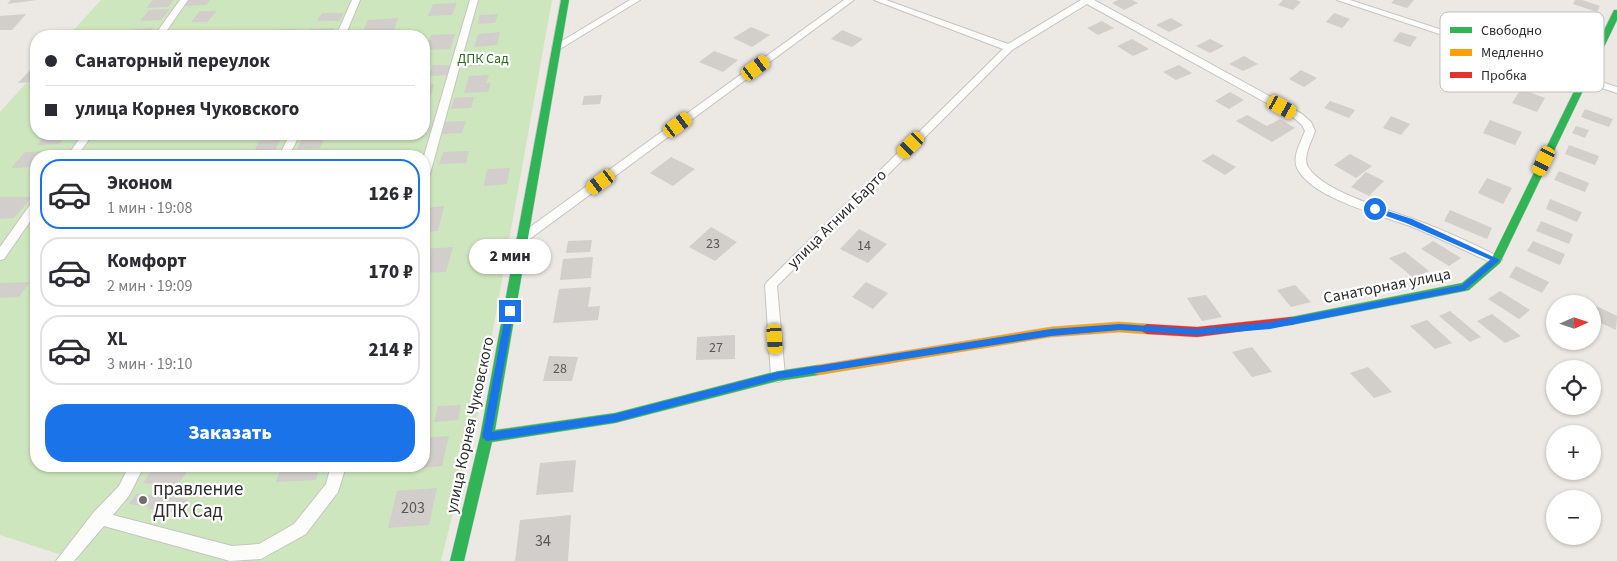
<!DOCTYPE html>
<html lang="ru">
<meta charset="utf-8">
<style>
body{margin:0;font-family:"Source Sans 3",sans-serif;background:#f7f7f7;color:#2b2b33;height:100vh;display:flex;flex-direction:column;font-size:19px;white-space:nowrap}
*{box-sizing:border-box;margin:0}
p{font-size:16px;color:#7c7c81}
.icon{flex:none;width:28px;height:28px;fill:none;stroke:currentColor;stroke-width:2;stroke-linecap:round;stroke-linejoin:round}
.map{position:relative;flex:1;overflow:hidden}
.drawer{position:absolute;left:30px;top:150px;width:400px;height:322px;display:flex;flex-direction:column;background:#fff;border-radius:20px;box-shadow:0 1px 4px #0004}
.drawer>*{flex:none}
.guide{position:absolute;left:30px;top:30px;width:400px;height:110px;border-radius:20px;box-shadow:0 1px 4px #0004;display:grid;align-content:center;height:110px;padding:0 15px;background:#fff}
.needle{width:32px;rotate:87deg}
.fabs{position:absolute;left:1546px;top:295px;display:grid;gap:10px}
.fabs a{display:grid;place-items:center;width:55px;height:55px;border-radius:50%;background:#fff;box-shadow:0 1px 4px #0004;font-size:25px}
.end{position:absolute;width:22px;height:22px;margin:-11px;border:6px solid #1a73e8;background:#fff;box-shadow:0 0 0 2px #fff}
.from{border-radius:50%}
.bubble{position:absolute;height:35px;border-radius:18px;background:#fff;box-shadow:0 1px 4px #0004;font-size:16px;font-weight:800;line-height:35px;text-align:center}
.car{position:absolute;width:15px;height:30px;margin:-15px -8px;border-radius:6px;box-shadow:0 0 4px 1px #0007;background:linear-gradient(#f5c518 24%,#345 0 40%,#f5c518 0 76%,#345 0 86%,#f5c518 0)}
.guide b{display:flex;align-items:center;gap:18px;height:48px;font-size:19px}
.guide b+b{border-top:1px solid #e1e1e2}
.guide i{width:12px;height:12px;background:#2b2b33}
ul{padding:9px 0 0;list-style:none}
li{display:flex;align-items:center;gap:15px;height:70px;margin:0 10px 8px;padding:0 5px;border:2px solid #e1e1e2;border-radius:20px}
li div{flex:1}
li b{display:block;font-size:19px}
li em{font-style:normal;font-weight:800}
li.on{border-color:#1a73e8}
li>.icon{width:45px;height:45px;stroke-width:1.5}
.button{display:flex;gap:10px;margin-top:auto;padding:10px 15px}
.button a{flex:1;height:58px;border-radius:20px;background:#1a73e8;color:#fff;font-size:20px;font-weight:800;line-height:58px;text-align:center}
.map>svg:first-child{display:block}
</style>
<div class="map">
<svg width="1617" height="561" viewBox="0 0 1617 561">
<rect width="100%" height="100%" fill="#ece8e4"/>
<path fill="#cee6be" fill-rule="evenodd" d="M 101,0 L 552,0 L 479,408 L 441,561 L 80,561 L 0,535 L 0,112 L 36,72 L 36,134 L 424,134 L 424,36 L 68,36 ZM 36,156 L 424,156 L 424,466 L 36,466 Z"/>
<g fill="#d1cecb">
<polygon points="11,0 37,0 7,4"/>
<polygon points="153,0 174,0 168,7 146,8"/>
<polygon points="189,0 210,0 206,5 184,6"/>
<polygon points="1118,0 1132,0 1138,3 1124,10 1112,3"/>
<polygon points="1283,0 1296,0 1301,2 1293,10 1278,5"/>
<polygon points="1394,0 1414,0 1407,8 1391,3"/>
<polygon points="1575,0 1582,0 1600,6 1597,12 1573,4"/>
<polygon points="457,3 452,15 428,16 433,4"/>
<polygon points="170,9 161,20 140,21 149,10"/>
<polygon points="200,11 217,11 207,22 191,22"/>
<polygon points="322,13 344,13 339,21 317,21"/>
<polygon points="1334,13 1350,19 1342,28 1326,22"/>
<polygon points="26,14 12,30 0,30 0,16"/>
<polygon points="498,14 495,23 478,24 480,15"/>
<polygon points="398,18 394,30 363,31 368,20"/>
<polygon points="1171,18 1183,25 1169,32 1156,25"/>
<polygon points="1102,21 1114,28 1098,35 1087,28"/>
<polygon points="751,27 770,35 752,47 733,38"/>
<polygon points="153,28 147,36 128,36 134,29"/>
<polygon points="334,28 330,36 306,36 310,29"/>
<polygon points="281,29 297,29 292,36 276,36"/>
<polygon points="842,30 863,39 852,47 831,39"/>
<polygon points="500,32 497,45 474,47 478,34"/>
<polygon points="1400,32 1417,37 1410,47 1393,41"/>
<polygon points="455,34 450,49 425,50 431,35"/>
<polygon points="1132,39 1149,49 1133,56 1117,46"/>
<polygon points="1210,39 1224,46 1210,53 1196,46"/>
<polygon points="714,51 738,60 723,72 699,62"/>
<polygon points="484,56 481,66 462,67 465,57"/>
<polygon points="1244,56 1258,64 1243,71 1229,64"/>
<polygon points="433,65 452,65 448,75 429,76"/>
<polygon points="1179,65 1192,73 1176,80 1163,72"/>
<polygon points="36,68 36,82 18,83 31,69"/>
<polygon points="1301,70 1317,78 1304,87 1289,79"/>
<polygon points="489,75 486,83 491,83 488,92 464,93 469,76"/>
<polygon points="434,84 431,95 424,95 424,85"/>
<polygon points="1521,89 1545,98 1537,112 1512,103"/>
<polygon points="1230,92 1244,100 1229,109 1215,101"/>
<polygon points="602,95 600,104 582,105 584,96"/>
<polygon points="474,97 471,108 451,109 454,98"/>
<polygon points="1330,101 1355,110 1349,118 1324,108"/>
<polygon points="1585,109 1613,119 1609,127 1581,117"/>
<polygon points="1247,115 1267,126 1280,119 1295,128 1272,142 1236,121"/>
<polygon points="1391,116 1410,124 1401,135 1383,128"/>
<polygon points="1490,120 1522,132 1515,145 1483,133"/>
<polygon points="466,121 462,133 442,134 445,122"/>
<polygon points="424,126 427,126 423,137 397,140 399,134 424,134"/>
<polygon points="1576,126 1589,130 1585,138 1572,133"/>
<polygon points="46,134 67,134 59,144 37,145"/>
<polygon points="325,136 320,148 297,149 303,137"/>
<polygon points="280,140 274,153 253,154 259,141"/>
<polygon points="1569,145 1599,156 1595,165 1565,154"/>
<polygon points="54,151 49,156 36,156 36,167 11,168 25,152"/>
<polygon points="469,151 466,163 439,164 443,152"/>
<polygon points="106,152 103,156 77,156 80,153"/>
<polygon points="1213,154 1236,167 1225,175 1202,161"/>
<polygon points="1350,154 1372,166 1356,178 1334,165"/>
<polygon points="671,157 695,169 673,186 650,173"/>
<polygon points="510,168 507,184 484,186 487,169"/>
<polygon points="1559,171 1589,183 1585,192 1554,180"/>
<polygon points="1366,172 1384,181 1369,196 1351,187"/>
<polygon points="1487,178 1512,188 1503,204 1478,193"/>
<polygon points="0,197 32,197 14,218 0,219"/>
<polygon points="1550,199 1582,212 1577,222 1546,209"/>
<polygon points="444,206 438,231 424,232 424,208"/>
<polygon points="1450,210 1492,228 1487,239 1444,221"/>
<polygon points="1541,221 1573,234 1569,244 1536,231"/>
<polygon points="711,227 737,242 715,261 689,247"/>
<polygon points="859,229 887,244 868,263 840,249"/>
<polygon points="592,240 590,252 566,253 568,241"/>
<polygon points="1433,241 1461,258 1449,266 1421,249"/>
<polygon points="1533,241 1565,254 1560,265 1527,251"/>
<polygon points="453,247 446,272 424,273 424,249"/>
<polygon points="1405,252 1429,271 1414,278 1389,258"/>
<polygon points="593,257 591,278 560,280 563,259"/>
<polygon points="1516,266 1549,282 1542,293 1509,277"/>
<polygon points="30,282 19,297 0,298 0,283"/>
<polygon points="866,282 888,293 873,309 852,297"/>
<polygon points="1295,285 1311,302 1291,307 1277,290"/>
<polygon points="591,287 588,307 600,306 598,320 553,323 559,289"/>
<polygon points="1500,291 1530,310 1519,319 1488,299"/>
<polygon points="1206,295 1222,317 1202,321 1187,298"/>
<polygon points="1592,304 1617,316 1616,330 1592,319"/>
<polygon points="1450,311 1481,337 1470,342 1439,316"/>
<polygon points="1492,314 1521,336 1505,343 1477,321"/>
<polygon points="1427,320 1452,343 1435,349 1410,326"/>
<polygon points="735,335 735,359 696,360 697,337"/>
<polygon points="1252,347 1272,372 1252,377 1232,352"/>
<polygon points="549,356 578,357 572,381 543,381"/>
<polygon points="1368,367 1392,392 1374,398 1350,373"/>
<polygon points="461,405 458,420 434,422 438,406"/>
<polygon points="449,436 442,466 405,469 406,466 424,466 424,438"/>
<polygon points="576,460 573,492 536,495 540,463"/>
<polygon points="155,466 191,466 176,487 143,483"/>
<polygon points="282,466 320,466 316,480 276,482"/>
<polygon points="437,488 429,525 388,528 397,491"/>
<polygon points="136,494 157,496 188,499 179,512 147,509 149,507 129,504"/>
<polygon points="571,515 568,561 515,561 520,520"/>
</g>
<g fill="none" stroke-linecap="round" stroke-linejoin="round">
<defs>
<g id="street">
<polygon points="180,0 188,0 163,36 154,36"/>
<polygon points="352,0 360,0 345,36 336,36"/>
<polygon points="470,0 478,0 430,174 424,178 424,156"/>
<polygon points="630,0 640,0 560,49 557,50 552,47"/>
<polygon points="844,0 854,0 527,241 519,241 517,238 519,235"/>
<path d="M 874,0 L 886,0 L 1008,44 L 1081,0 L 1094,0 L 1302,114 L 1311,122 L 1315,131 C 1312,141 1302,157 1308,167 C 1325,194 1395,211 1424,223 C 1450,233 1475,245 1500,257 L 1502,260 L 1496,264 L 1492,263 C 1466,251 1441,239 1415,228 C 1383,215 1313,200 1297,168 C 1292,156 1301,142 1305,131 L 1302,125 L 1294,118 L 1087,4 L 1012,50 L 777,286 L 785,376 L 783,380 L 778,382 L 773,380 L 771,376 L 765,285 L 767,282 L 1003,49 Z"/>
<polygon points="1337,0 1350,0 1617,87 1617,93"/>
<polygon points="83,134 93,134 77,156 67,156"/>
<polygon points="290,134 300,134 289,156 279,156"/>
<polygon points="36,201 36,213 4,259 0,260 0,247 32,202"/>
<polygon points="129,466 144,466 129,496 113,515 232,546 259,544 294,524 326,484 331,466 346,466 338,492 306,534 261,559 230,561 104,526 74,561 56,561 93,513 119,486"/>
</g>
<g id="fast">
<polygon points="561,0 569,0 495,430 615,413 778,371 818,365 822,367 824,370 822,373 818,375 778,381 615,423 492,442 464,561 450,561 480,437"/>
<polygon points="1614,10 1617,10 1617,20 1500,263 1469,290 1465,291 1291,325 1287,324 1285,321 1287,318 1291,317 1462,283 1492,258"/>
</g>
<polygon id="slow" points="1119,322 1147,324 1151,326 1153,329 1151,332 1147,334 1119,332 1051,337 818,375 814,373 812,370 814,367 818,365 1051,327"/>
<polygon id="jam" points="1291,317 1295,318 1297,321 1295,324 1291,325 1197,337 1147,334 1143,332 1141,329 1143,326 1147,324 1197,327"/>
</defs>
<use href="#street" stroke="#c5c4c5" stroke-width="2"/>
<use href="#fast" stroke="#c5c4c5" stroke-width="1"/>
<use href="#slow" stroke="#c5c4c5" stroke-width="1"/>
<use href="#jam" stroke="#c5c4c5" stroke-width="1"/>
<use href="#street" fill="#fcfcfb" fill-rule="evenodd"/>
<use href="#fast" fill="#30b455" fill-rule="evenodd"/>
<use href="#slow" fill="#ff9f0a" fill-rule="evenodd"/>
<use href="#jam" fill="#e5322d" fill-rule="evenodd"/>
</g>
<polygon fill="#1a73e8" points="1375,207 1412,219 1500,260 1465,290 1270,329 1196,335 1120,330 1051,336 778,379 615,422 487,441 482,437 506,311 510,308 514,311 492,432 615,414 778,372 1051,329 1120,324 1196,329 1270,322 1462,285 1491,260 1406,223 1372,211 1371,209"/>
<circle fill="#706f6e" stroke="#fff" stroke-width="2" cx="143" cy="500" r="5"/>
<g text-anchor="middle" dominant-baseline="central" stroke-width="4.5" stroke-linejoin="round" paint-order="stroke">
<g font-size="14" fill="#2c6e1b" stroke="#fff">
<text x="483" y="59">ДПК Сад</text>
</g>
<g font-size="14" fill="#585857">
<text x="713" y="244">23</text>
<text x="864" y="246">14</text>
<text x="716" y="348">27</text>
<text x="560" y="369">28</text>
</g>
<g font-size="16" fill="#2e2e2e" stroke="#fff">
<text transform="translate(837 219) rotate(-45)">улица Агнии Барто</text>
<text transform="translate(1387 286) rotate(-11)">Санаторная улица</text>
<text transform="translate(470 425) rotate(-78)">улица Корнея Чуковского</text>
</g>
<g font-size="16" fill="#585857">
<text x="413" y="508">203</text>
<text x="543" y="541">34</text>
</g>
<g font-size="19" fill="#2e2e2e" stroke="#fff" text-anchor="start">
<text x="153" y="489">правление<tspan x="153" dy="22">ДПК Сад</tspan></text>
</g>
</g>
<rect x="1440" y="12" width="164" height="80" rx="8" fill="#fff" stroke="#c0c0c0" stroke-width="1"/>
<rect x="1450" y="27" width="22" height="6" fill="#30b455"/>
<rect x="1450" y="49" width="22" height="7" fill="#ff9f0a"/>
<rect x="1450" y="72" width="22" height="6" fill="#e5322d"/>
<g font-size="14" fill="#2e2e2e">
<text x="1481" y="35">Свободно</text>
<text x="1481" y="57">Медленно</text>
<text x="1481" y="80">Пробка</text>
</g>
</svg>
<div class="fabs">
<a><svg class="needle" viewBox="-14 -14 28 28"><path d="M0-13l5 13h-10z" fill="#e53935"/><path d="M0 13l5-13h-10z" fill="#7c7c81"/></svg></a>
<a><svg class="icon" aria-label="locate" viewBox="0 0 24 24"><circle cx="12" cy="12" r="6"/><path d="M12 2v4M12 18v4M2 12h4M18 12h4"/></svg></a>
<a>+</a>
<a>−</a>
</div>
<i class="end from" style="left:1375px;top:209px"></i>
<i class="end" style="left:510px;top:311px"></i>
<div class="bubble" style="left:469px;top:239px;width:82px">2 мин</div>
<i class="car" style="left:756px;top:68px;rotate:54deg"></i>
<i class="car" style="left:1282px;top:107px;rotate:119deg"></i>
<i class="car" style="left:678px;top:125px;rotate:54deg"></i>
<i class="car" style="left:911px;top:145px;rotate:225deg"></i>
<i class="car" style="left:1544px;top:161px;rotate:206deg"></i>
<i class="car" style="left:601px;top:182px;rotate:234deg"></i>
<i class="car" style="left:775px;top:339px;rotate:176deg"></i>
<div class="guide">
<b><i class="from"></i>Санаторный переулок</b>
<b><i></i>улица Корнея Чуковского</b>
</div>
<section class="drawer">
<ul>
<li class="on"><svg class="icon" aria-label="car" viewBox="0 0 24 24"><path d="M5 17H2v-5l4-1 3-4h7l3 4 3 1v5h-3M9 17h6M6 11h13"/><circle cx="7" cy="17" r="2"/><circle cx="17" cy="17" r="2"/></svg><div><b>Эконом</b><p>1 мин · 19:08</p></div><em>126 ₽</em></li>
<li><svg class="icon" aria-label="car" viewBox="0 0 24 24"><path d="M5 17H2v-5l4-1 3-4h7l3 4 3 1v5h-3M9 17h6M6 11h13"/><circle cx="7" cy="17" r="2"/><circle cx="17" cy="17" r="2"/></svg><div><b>Комфорт</b><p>2 мин · 19:09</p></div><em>170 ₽</em></li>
<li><svg class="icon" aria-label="car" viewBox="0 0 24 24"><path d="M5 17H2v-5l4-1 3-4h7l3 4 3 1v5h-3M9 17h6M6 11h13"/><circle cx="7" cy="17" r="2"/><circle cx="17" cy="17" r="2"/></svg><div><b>XL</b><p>3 мин · 19:10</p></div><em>214 ₽</em></li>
</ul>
<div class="button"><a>Заказать</a></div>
</section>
</div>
